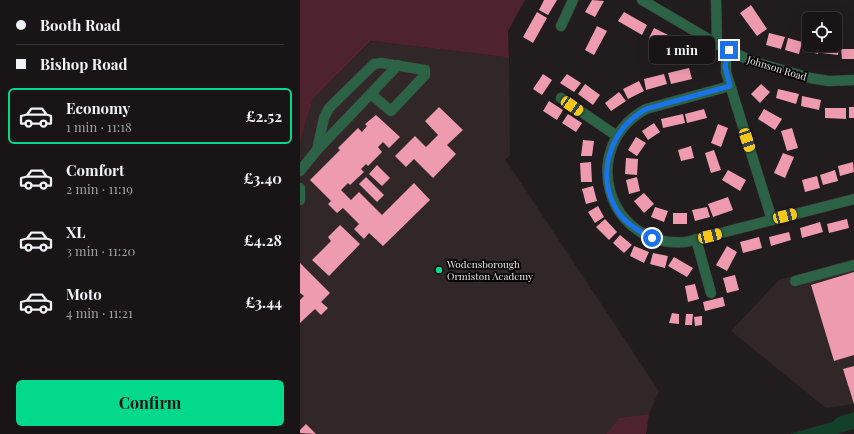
<!DOCTYPE html>
<meta charset="utf-8">
<style>
body{margin:0;font-family:"Playfair Display",serif;background:#221e1f;color:#f1f3f6;height:100vh;display:flex;flex-direction:column;font-size:15px;white-space:nowrap}
*{box-sizing:border-box;margin:0}
p{font-size:13px;color:#9f9fa1}
.icon{flex:none;width:22px;height:22px;fill:none;stroke:currentColor;stroke-width:2;stroke-linecap:round;stroke-linejoin:round}
.map{position:relative;flex:1;overflow:hidden}
.drawer{display:flex;flex-direction:column;background:#191516;width:300px}
.drawer>*{flex:none}
.guide{display:grid;align-content:center;height:88px;padding:0 16px;background:#191516}
.fabs{position:absolute;left:502px;top:12px;display:grid;gap:8px}
.fabs a{display:grid;place-items:center;width:40px;height:40px;border-radius:6px;background:#191516;box-shadow:0 4px 16px #0002,0 0 0 1px #373435;font-size:20px}
.end{position:absolute;width:18px;height:18px;margin:-9px;border:5px solid #1a73e8;background:#fff;box-shadow:0 0 0 2px #fff}
.from{border-radius:50%}
.bubble{position:absolute;height:28px;border-radius:6px;background:#191516;box-shadow:0 4px 16px #0002,0 0 0 1px #373435;font-size:13px;font-weight:700;line-height:28px;text-align:center}
.car{position:absolute;width:12px;height:24px;margin:-12px -6px;border-radius:5px;box-shadow:0 0 3px 1px #0007;background:linear-gradient(#f5c518 24%,#345 0 40%,#f5c518 0 76%,#345 0 86%,#f5c518 0)}
.guide b{display:flex;align-items:center;gap:14px;height:38px;font-size:15px}
.guide b+b{border-top:1px solid #373435}
.guide i{width:10px;height:10px;background:#f1f3f6}
ul{padding:0;list-style:none}
li{display:flex;align-items:center;gap:12px;height:56px;margin:0 8px 6px;padding:0 8px;border:2px solid transparent;border-radius:6px}
li div{flex:1}
li b{display:block;font-size:15px}
li em{font-style:normal;font-weight:700}
li.active{border-color:#03d98b}
li>.icon{width:36px;height:36px;stroke-width:1.5}
.action{display:flex;gap:8px;margin-top:auto;padding:8px 16px}
.action a{flex:1;height:46px;border-radius:6px;background:#03d98b;color:#111;font-size:16px;font-weight:700;line-height:46px;text-align:center}
main{display:flex;flex:1;min-height:0}
.map>svg:first-child{display:block}
</style>
<main>
<section class="drawer">
<div class="guide">
<b><i class="from"></i>Booth Road</b>
<b><i></i>Bishop Road</b>
</div>
<ul>
<li class="active"><svg class="icon" aria-label="car" viewBox="0 0 24 24"><path d="M5 17H2v-5l4-1 3-4h7l3 4 3 1v5h-3M9 17h6M6 11h13"/><circle cx="7" cy="17" r="2"/><circle cx="17" cy="17" r="2"/></svg><div><b>Economy</b><p>1 min · 11:18</p></div><em>£2.52</em></li>
<li><svg class="icon" aria-label="car" viewBox="0 0 24 24"><path d="M5 17H2v-5l4-1 3-4h7l3 4 3 1v5h-3M9 17h6M6 11h13"/><circle cx="7" cy="17" r="2"/><circle cx="17" cy="17" r="2"/></svg><div><b>Comfort</b><p>2 min · 11:19</p></div><em>£3.40</em></li>
<li><svg class="icon" aria-label="car" viewBox="0 0 24 24"><path d="M5 17H2v-5l4-1 3-4h7l3 4 3 1v5h-3M9 17h6M6 11h13"/><circle cx="7" cy="17" r="2"/><circle cx="17" cy="17" r="2"/></svg><div><b>XL</b><p>3 min · 11:20</p></div><em>£4.28</em></li>
<li><svg class="icon" aria-label="car" viewBox="0 0 24 24"><path d="M5 17H2v-5l4-1 3-4h7l3 4 3 1v5h-3M9 17h6M6 11h13"/><circle cx="7" cy="17" r="2"/><circle cx="17" cy="17" r="2"/></svg><div><b>Moto</b><p>4 min · 11:21</p></div><em>£3.44</em></li>
</ul>
<div class="action"><a>Confirm</a></div>
</section>
<div class="map">
<svg width="554" height="434" viewBox="0 0 554 434">
<rect width="100%" height="100%" fill="#211c1d"/>
<g fill="#312628">
<polygon points="72,41 205,57 209,59 210,156 205,159 359,391 349,414 319,418 306,434 0,434 0,142 13,99"/>
<polygon points="554,259 554,404 526,408 431,331 479,280"/>
</g>
<g fill="#4e222f">
<polygon points="0,0 225,0 208,31 209,59 205,57 71,41 13,99 0,142"/>
<polygon points="349,414 346,434 306,434 319,418"/>
</g>
<polygon fill="#14402a" points="554,412 554,429 537,434 490,434 532,422 538,417"/>
<g fill="#ee9aaf">
<polygon points="244,0 257,0 248,15 239,10"/>
<polygon points="292,0 304,1 295,17 285,12"/>
<polygon points="451,5 467,29 457,36 440,13"/>
<polygon points="237,12 247,18 233,43 223,37"/>
<polygon points="324,12 347,25 342,35 318,21"/>
<polygon points="297,26 307,31 294,55 285,50"/>
<polygon points="354,28 374,38 368,49 349,38"/>
<polygon points="469,33 485,37 481,49 466,45"/>
<polygon points="506,37 509,38 509,45 520,45 518,54 503,50"/>
<polygon points="488,38 502,42 499,54 485,50"/>
<polygon points="377,41 396,50 392,59 372,50"/>
<polygon points="535,43 539,44 538,55 522,53 523,45 535,45"/>
<polygon points="541,49 554,49 554,59 542,59"/>
<polygon points="389,68 392,79 371,84 368,73"/>
<polygon points="243,74 252,80 242,95 233,89"/>
<polygon points="267,74 281,83 274,92 260,83"/>
<polygon points="364,74 367,84 346,90 344,79"/>
<polygon points="339,81 344,91 328,99 323,89"/>
<polygon points="285,84 300,95 293,105 278,94"/>
<polygon points="461,84 470,92 460,103 451,94"/>
<polygon points="478,89 499,94 496,104 476,98"/>
<polygon points="319,92 326,101 311,111 305,103"/>
<polygon points="502,96 521,100 519,110 501,106"/>
<polygon points="249,101 263,110 257,120 243,111"/>
<polygon points="139,107 163,130 147,145 156,154 133,178 114,159 106,167 95,156 115,136 126,147 138,135 125,121"/>
<rect x="549" y="107" width="5" height="11"/>
<polygon points="525,108 546,108 546,119 525,118"/>
<polygon points="404,109 407,118 387,123 385,114"/>
<polygon points="464,109 482,119 475,130 458,119"/>
<polygon points="268,114 282,123 276,132 262,123"/>
<polygon points="383,114 385,123 363,128 361,119"/>
<polygon points="76,115 100,137 89,148 83,142 78,147 82,152 68,166 66,164 61,169 64,172 50,185 48,183 41,190 51,200 59,192 82,215 114,183 130,200 83,246 69,233 64,239 54,229 59,224 43,208 37,213 28,204 31,201 10,180 40,150 38,148 58,128 62,132 67,126 65,124"/>
<polygon points="354,123 360,132 348,140 342,131"/>
<polygon points="418,124 428,128 421,147 411,143"/>
<polygon points="492,128 498,148 487,151 481,131"/>
<polygon points="336,137 346,143 337,156 328,150"/>
<polygon points="283,140 294,141 292,156 281,156"/>
<polygon points="391,146 394,158 381,161 378,150"/>
<polygon points="414,150 421,170 411,173 405,153"/>
<polygon points="483,153 494,157 485,178 474,173"/>
<polygon points="326,158 338,159 337,175 325,174"/>
<polygon points="291,162 292,182 281,182 280,163"/>
<polygon points="553,162 554,172 540,176 538,166"/>
<polygon points="77,165 90,178 82,186 69,174"/>
<polygon points="428,170 446,180 440,191 422,180"/>
<polygon points="535,170 538,181 523,185 520,175"/>
<polygon points="517,176 520,188 505,192 502,180"/>
<polygon points="66,177 84,195 77,202 59,184"/>
<polygon points="337,177 340,191 329,194 326,180"/>
<polygon points="293,186 297,201 286,204 282,189"/>
<polygon points="344,193 354,204 344,213 334,201"/>
<polygon points="428,197 433,210 413,217 408,204"/>
<polygon points="298,206 304,217 295,223 288,212"/>
<polygon points="355,207 368,211 364,222 351,217"/>
<polygon points="407,207 410,217 395,221 392,210"/>
<rect x="373" y="213" width="14" height="11"/>
<polygon points="305,219 317,232 309,240 296,227"/>
<polygon points="547,219 549,228 529,233 527,224"/>
<polygon points="520,222 523,232 502,238 500,228"/>
<polygon points="40,225 60,244 29,276 12,260 31,241 28,237"/>
<polygon points="489,232 491,240 471,246 469,237"/>
<polygon points="320,235 332,245 324,253 313,243"/>
<polygon points="459,237 462,248 443,253 440,242"/>
<polygon points="334,246 349,252 344,263 330,256"/>
<polygon points="427,246 437,252 427,271 416,265"/>
<polygon points="353,253 368,256 365,268 350,264"/>
<polygon points="374,257 393,268 387,277 368,266"/>
<polygon points="0,263 30,293 21,302 28,308 21,315 15,309 0,323 0,300 4,296 0,293"/>
<polygon points="554,272 554,355 534,361 511,285"/>
<polygon points="435,275 439,290 427,293 423,278"/>
<polygon points="395,284 399,299 388,302 385,286"/>
<polygon points="423,297 425,306 405,311 403,302"/>
<polygon points="372,313 379,314 379,324 369,323"/>
<polygon points="386,314 393,314 392,325 385,325"/>
<polygon points="402,316 402,325 395,326 394,317"/>
<polygon points="554,366 554,404 543,369"/>
<polygon points="6,424 16,434 0,433 0,430"/>
</g>
<g fill="none" stroke-linecap="round" stroke-linejoin="round">
<defs>
<g id="minor">
<polyline points="342,0 417,44 451,61 510,78 529,81 554,80"/>
<polyline points="416,0 417,44"/>
<polyline points="261,26 273,0"/>
<polyline points="429,50 426,60 426,72 472,220"/>
<path d="M 430,86 L 346,109 C 277,147 307,249 386,242 L 554,199"/>
<polyline points="261,98 317,136"/>
<polyline points="17,150 24,118 29,108 74,64 81,63 125,70 125,75 91,111 71,94"/>
<polyline points="0,171 17,150 98,65"/>
<polyline points="0,188 0,200"/>
<polyline points="396,239 411,293"/>
<polyline points="495,281 554,265"/>
</g>
</defs>
<use href="#minor" stroke="#3d3839" stroke-width="11"/>
<use href="#minor" stroke="#2c6246" stroke-width="10"/>
</g>
<g fill="none" stroke-linecap="round" stroke-linejoin="round">
<path stroke="#1a73e8" stroke-width="5" d="M 352,238 C 340,232 326,224 318,212 C 295,176 309,130 346,109 L 430,86 L 425,66 L 429,50"/>
</g>
<circle fill="#03d98b" stroke="#090708" stroke-width="1.5" cx="139" cy="270" r="4"/>
<g text-anchor="middle" dominant-baseline="central" stroke-width="4" stroke-linejoin="round" paint-order="stroke">
<g font-size="10" fill="#e7e4e5" stroke="#090708">
<text transform="translate(477 68) rotate(17)">Johnson Road</text>
</g>
<g font-size="10" fill="#e7e4e5" stroke="#090708" text-anchor="start">
<text x="147" y="264">Wodensborough<tspan x="147" dy="12">Ormiston Academy</tspan></text>
</g>
</g>
</svg>
<div class="fabs">
<a><svg class="icon" aria-label="locate" viewBox="0 0 24 24"><circle cx="12" cy="12" r="6"/><path d="M12 2v4M12 18v4M2 12h4M18 12h4"/></svg></a>
</div>
<i class="end from" style="left:352px;top:238px"></i>
<i class="end" style="left:429px;top:50px"></i>
<div class="bubble" style="left:349px;top:36px;width:66px">1 min</div>
<i class="car" style="left:272px;top:106px;rotate:124deg"></i>
<i class="car" style="left:447px;top:140px;rotate:162deg"></i>
<i class="car" style="left:485px;top:216px;rotate:75deg"></i>
<i class="car" style="left:410px;top:236px;rotate:76deg"></i>
</div>
</main>
